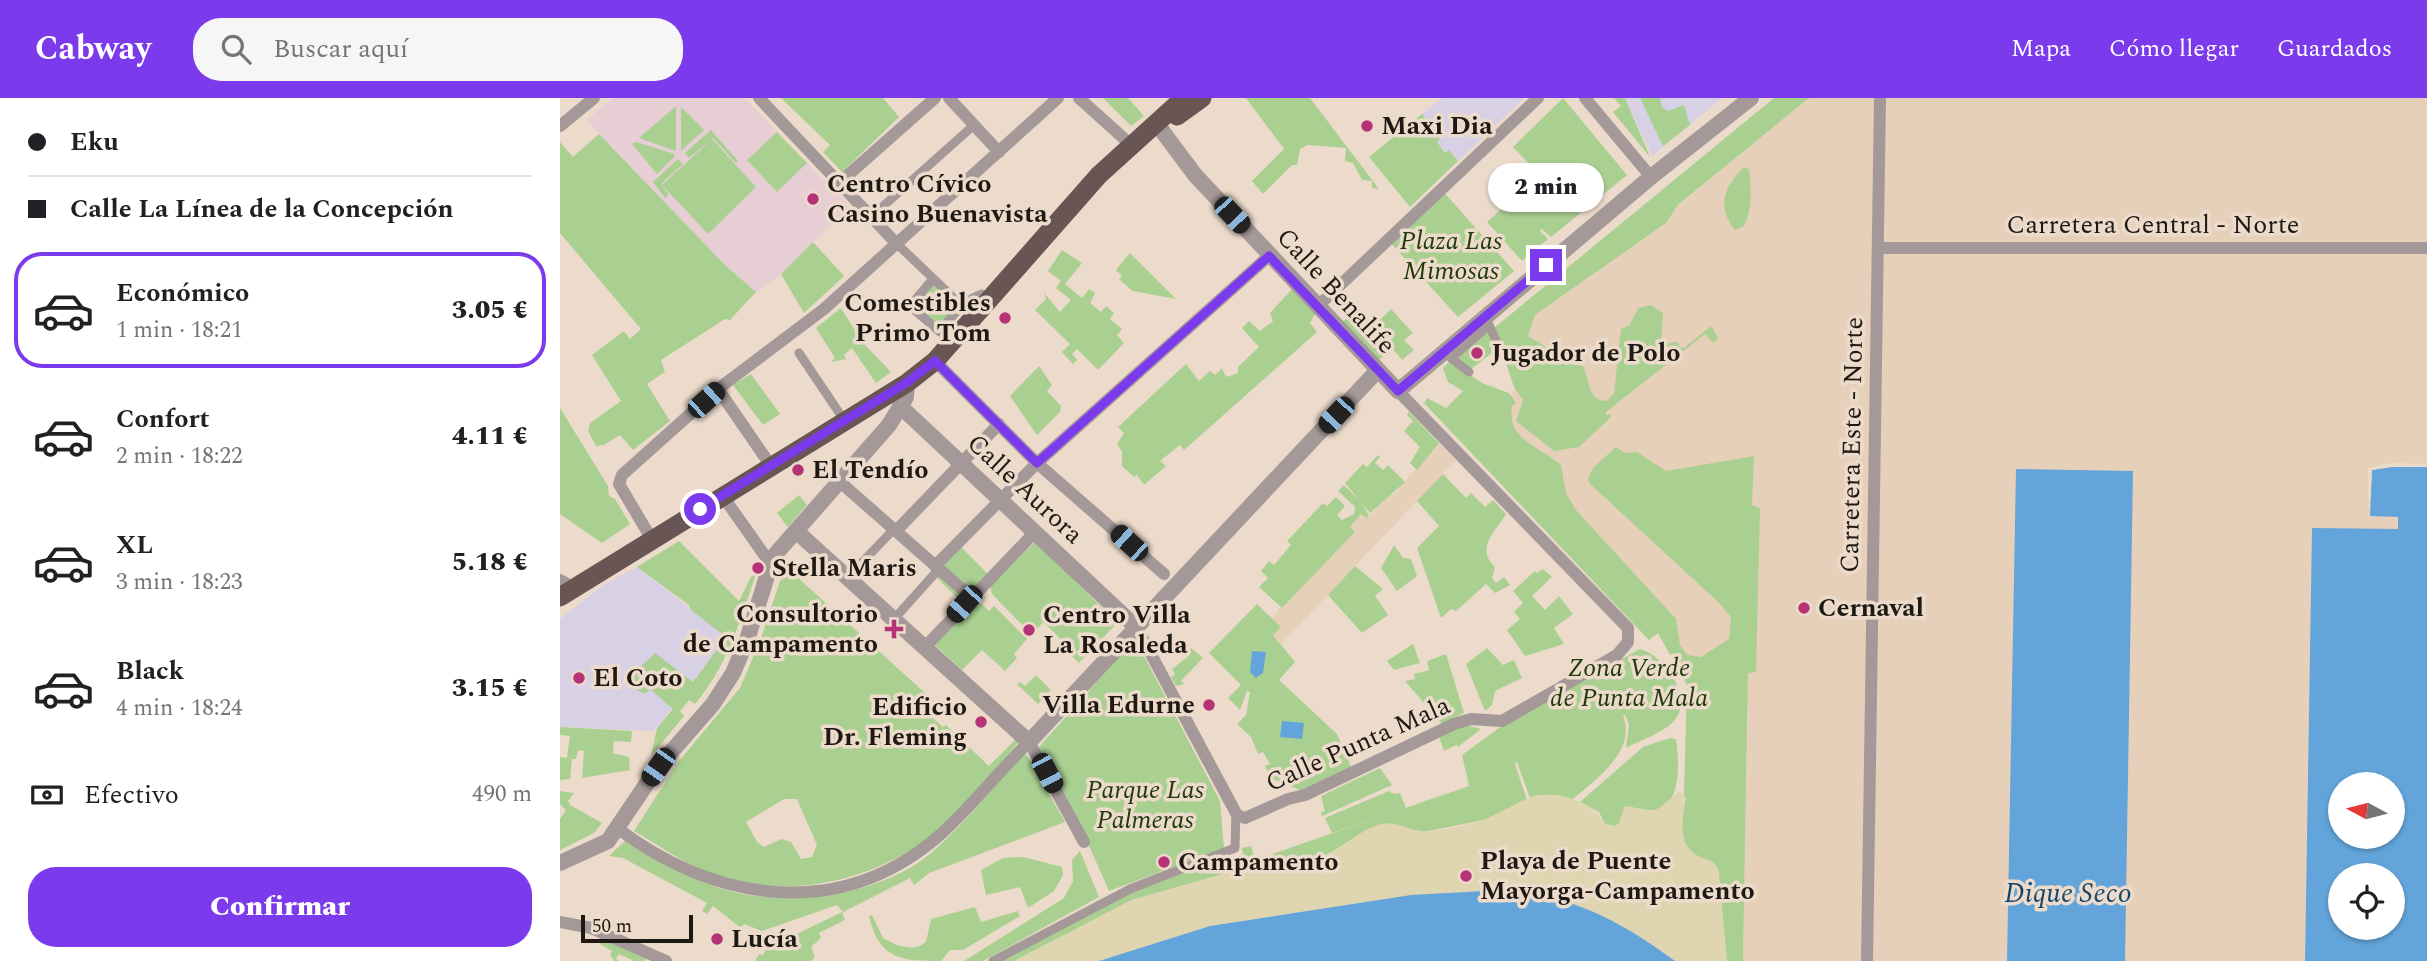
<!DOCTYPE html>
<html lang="es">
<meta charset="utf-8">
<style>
body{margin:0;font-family:Spectral,serif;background:#f6f6f6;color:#202124;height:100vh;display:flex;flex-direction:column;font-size:26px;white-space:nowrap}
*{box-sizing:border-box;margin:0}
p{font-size:23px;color:#757577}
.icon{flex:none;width:38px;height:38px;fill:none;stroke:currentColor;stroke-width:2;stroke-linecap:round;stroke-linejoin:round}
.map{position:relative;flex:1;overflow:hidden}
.side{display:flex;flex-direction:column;background:#fff;width:560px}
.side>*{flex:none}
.banner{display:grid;align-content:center;height:154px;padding:0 28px;background:#fff}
.needle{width:46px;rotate:277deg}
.buttons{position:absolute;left:1768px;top:674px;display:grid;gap:14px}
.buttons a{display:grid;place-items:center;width:77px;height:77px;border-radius:50%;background:#fff;box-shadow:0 2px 5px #0004;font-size:35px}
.scale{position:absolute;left:21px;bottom:18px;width:112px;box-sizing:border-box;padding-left:7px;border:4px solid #1f1913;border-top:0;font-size:19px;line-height:24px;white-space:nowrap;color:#1f1913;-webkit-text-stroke:5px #ecdbcb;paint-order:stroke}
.end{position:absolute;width:32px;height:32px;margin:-16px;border:9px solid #7c3aed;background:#fff;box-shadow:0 0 0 4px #fff}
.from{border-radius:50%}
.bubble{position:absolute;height:49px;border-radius:24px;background:#fff;box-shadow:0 2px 5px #0004;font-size:23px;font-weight:800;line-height:49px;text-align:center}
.car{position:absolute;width:21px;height:42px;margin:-21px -10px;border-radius:9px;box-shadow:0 0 5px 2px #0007;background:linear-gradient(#222 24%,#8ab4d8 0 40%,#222 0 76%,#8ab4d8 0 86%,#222 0)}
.banner b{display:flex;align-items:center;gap:24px;height:66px;font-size:26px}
.banner b+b{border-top:2px solid #e0e0e0}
.banner i{width:18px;height:18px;background:#202124}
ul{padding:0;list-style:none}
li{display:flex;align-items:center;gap:21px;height:116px;margin:0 14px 10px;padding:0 14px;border:4px solid transparent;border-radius:28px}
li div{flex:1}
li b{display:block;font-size:26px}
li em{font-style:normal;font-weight:800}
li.active{border-color:#7c3aed}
li>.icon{width:63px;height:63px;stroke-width:1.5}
.pay{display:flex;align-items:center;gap:18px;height:77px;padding:0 28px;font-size:26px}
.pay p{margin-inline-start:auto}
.cta{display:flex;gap:14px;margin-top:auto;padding:14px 28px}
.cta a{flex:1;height:80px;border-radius:28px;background:#7c3aed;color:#fff;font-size:28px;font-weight:800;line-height:80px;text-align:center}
header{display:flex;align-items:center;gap:42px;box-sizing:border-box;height:98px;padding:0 35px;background:#7c3aed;color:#fff}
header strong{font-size:33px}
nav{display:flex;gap:38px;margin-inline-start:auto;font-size:24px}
.search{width:490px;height:63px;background:#f6f6f6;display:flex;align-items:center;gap:18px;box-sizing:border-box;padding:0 24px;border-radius:28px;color:#757577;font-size:26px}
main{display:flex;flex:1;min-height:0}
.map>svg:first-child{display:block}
</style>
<header>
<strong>Cabway</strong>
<div class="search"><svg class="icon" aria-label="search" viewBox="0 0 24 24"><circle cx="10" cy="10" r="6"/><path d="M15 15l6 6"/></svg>Buscar aquí</div>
<nav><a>Mapa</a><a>Cómo llegar</a><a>Guardados</a></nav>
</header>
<main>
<section class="side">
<div class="banner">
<b><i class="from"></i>Eku</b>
<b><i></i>Calle La Línea de la Concepción</b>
</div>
<ul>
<li class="active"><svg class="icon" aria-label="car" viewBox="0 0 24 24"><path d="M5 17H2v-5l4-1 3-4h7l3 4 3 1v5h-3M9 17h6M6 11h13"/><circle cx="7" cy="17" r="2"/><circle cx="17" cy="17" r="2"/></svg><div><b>Económico</b><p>1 min · 18:21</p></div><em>3.05 €</em></li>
<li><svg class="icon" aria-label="car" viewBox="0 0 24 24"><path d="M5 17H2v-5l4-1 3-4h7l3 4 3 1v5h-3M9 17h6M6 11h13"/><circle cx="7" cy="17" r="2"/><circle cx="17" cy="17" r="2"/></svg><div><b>Confort</b><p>2 min · 18:22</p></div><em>4.11 €</em></li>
<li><svg class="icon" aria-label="car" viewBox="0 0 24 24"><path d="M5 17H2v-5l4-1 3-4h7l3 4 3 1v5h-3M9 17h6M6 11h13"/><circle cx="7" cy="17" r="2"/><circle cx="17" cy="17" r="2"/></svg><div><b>XL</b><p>3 min · 18:23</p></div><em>5.18 €</em></li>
<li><svg class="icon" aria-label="car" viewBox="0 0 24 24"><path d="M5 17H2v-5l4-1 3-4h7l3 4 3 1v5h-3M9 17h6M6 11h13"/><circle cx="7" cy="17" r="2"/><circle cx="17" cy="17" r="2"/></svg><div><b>Black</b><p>4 min · 18:24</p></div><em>3.15 €</em></li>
</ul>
<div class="pay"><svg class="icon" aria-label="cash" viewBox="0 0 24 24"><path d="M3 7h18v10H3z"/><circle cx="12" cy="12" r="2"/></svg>Efectivo<p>490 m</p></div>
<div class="cta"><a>Confirmar</a></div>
</section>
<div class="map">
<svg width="1867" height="863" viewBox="0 0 1867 863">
<rect width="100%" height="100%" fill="#ecdbcb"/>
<g fill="#d8d1e6">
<polygon points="882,0 964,0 898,63 889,53 885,55 876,43 880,40 862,16"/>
<polygon points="1065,0 1162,0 1092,58"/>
<polygon points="77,469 167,539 94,633 0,629 0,521 43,487"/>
</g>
<g fill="#e6d0ba">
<polygon points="1249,0 1867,0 1867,369 1831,369 1838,431 1752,431 1745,863 1183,863 1188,612 1127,587 1098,535 1089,542 878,319 903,293 951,297 955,292 942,248 969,229 975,217 1106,125 1118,108"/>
<polygon points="879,345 896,362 722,545 713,537 721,529 712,520 719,513 717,510 722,510 795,434 789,429 801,416 807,420 831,395 833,397"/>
</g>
<polygon fill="#e7cdd4" points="53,0 185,0 217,34 187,62 217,93 247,65 289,108 221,176 196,194 166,168 26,22"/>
<g fill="#aad091" fill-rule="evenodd">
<polygon points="221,0 323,0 339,19 282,74 263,54 270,47"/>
<polygon points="543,0 568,0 584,18 571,28"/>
<polygon points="686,0 750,0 819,91 812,90 812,83 802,82 793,65 785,63 786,50 748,47 740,51 737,67 732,67 703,96 692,83 724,51"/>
<polygon points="1003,0 1067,77 991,139 982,131 980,133 988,141 962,163 927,124 966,89 964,84 976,73 953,49"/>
<polygon points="1054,0 1065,0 1090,59 1053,14 1061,8"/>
<polygon points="1080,0 1100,0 1102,9 1108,13 1124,7 1130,27 1103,48"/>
<path d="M 1214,0 L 1249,0 L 1118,107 L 1106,125 L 975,217 L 968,238 L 983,247 L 996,263 L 1023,268 C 1030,282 1027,303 1047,303 L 1054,295 L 1061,231 L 1070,227 L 1078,210 L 1091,207 L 1103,215 L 1101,246 L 1118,244 L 1120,249 L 1124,250 L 1151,228 L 1158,240 L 1153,245 L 1145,236 L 1046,314 L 1046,317 L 1052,316 L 1049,321 L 1019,349 L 994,353 L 956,323 L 963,302 L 954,289 L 934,230 Z"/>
<polygon points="116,8 116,53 79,40"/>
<polygon points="121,9 144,32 121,53"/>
<polygon points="862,16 880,40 877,44 885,55 889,52 898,63 850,109 809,59"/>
<polygon points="151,32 178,63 176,65 153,40 129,60 125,55"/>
<polygon points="217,34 247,65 217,94 187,62"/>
<polygon points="39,36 166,168 196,194 170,222 165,221 101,262 105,274 87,286 110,323 73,352 60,337 44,347 36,348 28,333 30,325 61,303 32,257 64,233 70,241 81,231 0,135 0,44 13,59"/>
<polygon points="152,41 196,89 148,136 102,87"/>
<polygon points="76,44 114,56 115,58 97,76 72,46"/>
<polygon points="118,61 123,66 101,86 109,97 105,100 93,84"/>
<path d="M 1184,69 L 1189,71 C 1191,88 1193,113 1183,129 L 1175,132 C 1156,109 1164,88 1184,69 Z"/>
<polygon points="881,91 954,173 898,219 828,142"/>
<polygon points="253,144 284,178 244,215 221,176"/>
<polygon points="502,152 522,165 505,186 522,200 529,191 535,195 530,205 541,214 546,208 554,215 550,221 562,231 557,237 564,245 538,272 517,251 512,256 517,262 513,266 502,254 510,246 475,212 486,201 484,195 500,214 511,202 496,190 501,183 488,173"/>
<polygon points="570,155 616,201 573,193 559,181 562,178 556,172"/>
<polygon points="373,181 402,208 380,234 350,204"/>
<polygon points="732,191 755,216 750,225 757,234 624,352 620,347 600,363 606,368 584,387 577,377 574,379 562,368 562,354 557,346 564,335 558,329 626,266 639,283 650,273 655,277 662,270 666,279 678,275 678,269 699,249 682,230 689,223 700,233 713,223 710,215"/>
<polygon points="281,210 296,234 299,232 308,243 305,247 331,274 316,285 292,250 284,257 286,261 271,264 275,260 256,230"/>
<polygon points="831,211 853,235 844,242 854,252 842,262 833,251 819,262 782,224 791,217 808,234"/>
<polygon points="930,232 938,250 910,272 895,261"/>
<path d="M 890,263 L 922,285 L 949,295 L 956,305 L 952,308 C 946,342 980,348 1001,367 L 1006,395 L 1016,412 L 1116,521 L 1120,547 L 1127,557 L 1141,559 L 1169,541 L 1171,519 L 1157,503 L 1029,385 L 1028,379 L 1034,369 L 1056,349 L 1065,355 L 1077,354 L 1106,373 L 1194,358 L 1192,407 L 1200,410 L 1196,574 L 1188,575 L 1183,863 L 1163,863 L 1117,744 L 1124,694 L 1127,587 L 1098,535 L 1089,542 L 864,305 L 867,300 L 886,310 L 903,293 L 888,284 L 883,270 Z"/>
<polygon points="479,268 492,287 487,293 501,308 500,314 477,337 450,298"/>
<polygon points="191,276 220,316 203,327 173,287"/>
<polygon points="0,310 48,388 49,398 55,401 70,426 42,445 0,416"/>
<polygon points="849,314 879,345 857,372 850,365 860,349 844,333 853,323 847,317"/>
<polygon points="818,357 820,359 815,365 823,372 828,367 845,384 810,415 785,385 803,366 807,369"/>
<path d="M 883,376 L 906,400 L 911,395 L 925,409 L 933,402 L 946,416 C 935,434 915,450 935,469 L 932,480 L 936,485 L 944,479 L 950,487 L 935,495 L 926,486 L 896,513 L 891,511 L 881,520 L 857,450 L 879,428 L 857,403 Z"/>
<polygon points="784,387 802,405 809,418 807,420 801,416 790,429 795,434 722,510 699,489 708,480 701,473 709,463 714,467 731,447 727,443 763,405 767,408 776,399 785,408 777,417 782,422 794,416 795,409 778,393"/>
<polygon points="239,397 247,407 228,429 217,415"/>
<path d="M 119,443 L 179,503 L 192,477 L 195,479 C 180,524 166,570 135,606 L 129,602 L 120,613 L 124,618 L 91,658 L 97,630 L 113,611 L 90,591 L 85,596 L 74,591 L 68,580 L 95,555 L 133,584 L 166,539 L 131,512 L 129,507 L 77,469 Z"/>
<polygon points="476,443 557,525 519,565 511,557 514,554 483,524 472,537 432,496 430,488"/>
<polygon points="398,446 431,479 404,506 374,477"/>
<polygon points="834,447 843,460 851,461 857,478 837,493 821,470"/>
<path d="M 225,468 L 375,604 L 366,614 L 383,629 L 386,627 L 429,668 L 456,641 L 459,644 C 433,674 407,710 376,735 C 314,783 229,803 154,777 C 126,767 100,748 74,733 L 119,663 L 180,590 L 200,543 ZM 224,701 L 237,701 L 257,747 L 252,759 L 241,761 L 231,744 L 221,741 L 204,749 L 197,744 L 186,724 Z"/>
<polygon points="795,468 823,491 815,498 828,517 802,535 768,497"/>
<polygon points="983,471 992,479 972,498 985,512 999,498 1013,516 994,530 1004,546 965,558 947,532 960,521 954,514 963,505 953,493 975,473 977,475"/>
<polygon points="415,504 422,506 429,513 434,508 467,541 454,556 457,560 445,573 422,552 402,572 374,546"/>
<polygon points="697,506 721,529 713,537 735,564 719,582 777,636 791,669 742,693 711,680 705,668 710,666 703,654 698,656 691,639 677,626 686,617 690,594 687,593 680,612 668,600 681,587 649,555"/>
<polygon points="575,541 660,703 664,750 549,793 519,725 479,649"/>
<polygon points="853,546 860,565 834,572 827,563"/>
<polygon points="631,550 643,560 621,583 625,586 616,588 611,579 615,576 612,571 630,557 627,554"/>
<polygon points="927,550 943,567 954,562 962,580 935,593 932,607 925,613 906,566"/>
<path d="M 1080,551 C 1103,557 1130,594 1118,617 C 1110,633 1081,642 1066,650 L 1069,626 L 1065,617 L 1063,618 C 1077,653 1036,681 1013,701 L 977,697 L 970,700 L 957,664 L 955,666 L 967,702 L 924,722 L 868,733 L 856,734 L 831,726 L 805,733 L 767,757 L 685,770 L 682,750 L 691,748 L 695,762 L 909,688 L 902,657 L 943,627 Z"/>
<polygon points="886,556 904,615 882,626 845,583 855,581 854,576 869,572 867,563"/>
<polygon points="476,577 491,592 478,606 457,586 460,584 465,588"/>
<polygon points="905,627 921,631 898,649 896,647 884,653 879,639"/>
<polygon points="0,629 72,633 71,644 54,643 53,655 69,659 70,672 22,680 24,653 18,652 16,661 12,661 10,681 0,682 0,659 7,660 10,638 0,637"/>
<path d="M 1110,640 L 1116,641 C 1119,661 1123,711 1093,712 C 1084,713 1074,710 1065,708 L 1059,725 L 1055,728 L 1045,726 L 1039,714 L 1020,704 L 1083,649 Z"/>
<path d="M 465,654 L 505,724 L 369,775 L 354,787 L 350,780 L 283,814 L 277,807 L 202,833 L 184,826 L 181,830 L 153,808 L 147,816 L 142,813 L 147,805 L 63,760 L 49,758 L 66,742 C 94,757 122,776 151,787 C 215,812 317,800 370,756 C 405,726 434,688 465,654 Z"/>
<polygon points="820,670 832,687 762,718 761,714 765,713 761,698"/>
<polygon points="0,693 14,695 8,703 10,707 42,725 34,735 0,752 0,721 6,712 0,706"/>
<polygon points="829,693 834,696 840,695 846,710 772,735 765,720"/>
<polygon points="520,753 539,799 423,863 404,863 504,800 513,783 512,762"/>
<polygon points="463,759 502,769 503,777 494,793 468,810 460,789 426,797 421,772 443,760"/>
<polygon points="659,761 663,776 572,802 454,863 440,863 551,803"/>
<path d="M 415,809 L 421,824 L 458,813 L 460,818 L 403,852 L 390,852 L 381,863 C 342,863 319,862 309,818 L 312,817 L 323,840 C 335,847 353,855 366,844 L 371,821 Z"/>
<polygon points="282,814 285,822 259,835 261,840 251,849 255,859 251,863 195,863 199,856 203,857 211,840 224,835 227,841"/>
<polygon points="43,841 86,861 85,863 74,863 59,856 56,861 59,863 54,863 50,857 52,853 40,846"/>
</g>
<path fill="#dfd5b0" d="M 1120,693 L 1126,700 C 1122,722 1116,750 1143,760 C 1152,763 1156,764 1159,774 L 1167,863 L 1115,863 L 1085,842 L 1025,810 L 851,797 L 650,828 L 539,863 L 454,863 L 572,802 L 668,775 L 665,764 L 671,762 L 673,769 L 684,765 L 686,771 C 711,768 741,767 765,757 C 785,749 800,731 822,726 C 837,722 852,735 869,733 C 887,731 909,727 926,721 C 943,715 958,702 975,698 C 999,692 1033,704 1045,726 L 1055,728 L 1059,725 L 1065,708 L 1095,713 Z"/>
<g fill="#63a5da" fill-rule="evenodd">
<path d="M 1831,369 L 1867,369 L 1867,863 L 1745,863 L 1752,430 L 1838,431 L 1838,419 L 1810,418 L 1812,372 ZM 1780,686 L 1832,686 L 1832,738 L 1780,738 ZM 1780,777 L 1832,777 L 1832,830 L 1780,830 Z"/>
<polygon points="1456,371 1573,373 1565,863 1447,863"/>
<polygon points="692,553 706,554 703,575 696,580 690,574"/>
<polygon points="722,623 744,625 742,641 720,639"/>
<path d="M 943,792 C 1012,797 1060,823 1115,863 L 539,863 L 650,828 L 851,797 Z"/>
</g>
<polygon fill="#ecdbcb" points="1831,365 1867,366 1867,369 1831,369 1812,372 1809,421 1808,370"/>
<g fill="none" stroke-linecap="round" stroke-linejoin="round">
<g stroke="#a49998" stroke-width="9">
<polyline points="311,119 414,27"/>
<polyline points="335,144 402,208"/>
<path d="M 373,181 L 350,208 L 380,234 C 391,219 405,201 422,196 L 430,202"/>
<polyline points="239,255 284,322"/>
<polyline points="909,274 891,260 929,227 939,249"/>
<polyline points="288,479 334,431"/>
<polyline points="334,521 379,471"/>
<polyline points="433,863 570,791 675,750 676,714"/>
</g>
<g stroke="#a49998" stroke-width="12">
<polyline points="199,0 335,144"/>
<polyline points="389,0 439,54"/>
<polyline points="519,0 570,46"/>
<polyline points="1025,0 1091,79"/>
<polyline points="0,28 34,0"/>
<polyline points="279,85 375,0"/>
<polyline points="1318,150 1867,150"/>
<polyline points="757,209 978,0"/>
<polyline points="375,263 477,365 604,476"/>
<polyline points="158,291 211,368"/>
<polyline points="280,384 411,499"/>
<polyline points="162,397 210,465"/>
<polyline points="336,433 439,326"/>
<polyline points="91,440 59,386 62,377 158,291 264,211 498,0"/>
<polyline points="375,468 477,365 709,158"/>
<polyline points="0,482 14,490"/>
<polyline points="577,530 677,717 685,720 728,701 745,697 894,626 911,621 942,623 1057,557 1068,544 1068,530 838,293"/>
<polyline points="365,549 475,434"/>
<path d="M 57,730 C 157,805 281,824 381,736 C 412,708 439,673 469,644 L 524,744"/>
<polyline points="0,824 31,830 106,863"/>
<polyline points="1307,863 1320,0"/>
</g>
<g stroke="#a49998" stroke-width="16">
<polyline points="597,26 635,77 838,293 1091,79 1191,0"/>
<polyline points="341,309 577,530"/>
<polyline points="236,433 469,644 818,272"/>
<polyline points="0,765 48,743 98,669 153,606 173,575 187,542 213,459 329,327 346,299 347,285"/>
</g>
<g stroke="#695554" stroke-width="19">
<polyline points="617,18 642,0"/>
<polyline points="0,499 347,285 375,263 539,77 624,0"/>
</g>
</g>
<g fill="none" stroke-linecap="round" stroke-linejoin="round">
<polyline stroke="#7c3aed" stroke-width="9" points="140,411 346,285 375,263 477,365 709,158 838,293 986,167"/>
</g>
<g fill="#b63277" stroke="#ecdbcb" stroke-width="2.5">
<circle cx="807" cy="28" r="7"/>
<circle cx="253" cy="101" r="7"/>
<circle cx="445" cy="220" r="7"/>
<circle cx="917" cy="255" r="7"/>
<circle cx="238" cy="372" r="7"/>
<circle cx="198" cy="470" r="7"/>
<circle cx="1244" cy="510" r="7"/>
<path d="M330.5 520.5h7v7h7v7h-7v7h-7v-7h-7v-7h7z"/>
<circle cx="469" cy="532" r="7"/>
<circle cx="19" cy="580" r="7"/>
<circle cx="649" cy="607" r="7"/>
<circle cx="421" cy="624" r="7"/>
<circle cx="604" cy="764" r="7"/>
<circle cx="906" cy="778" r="7"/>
<circle cx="157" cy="841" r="7"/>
</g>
<g text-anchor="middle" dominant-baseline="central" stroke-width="7" stroke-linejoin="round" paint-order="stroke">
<g font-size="26" font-weight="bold" fill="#1f1913" stroke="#ecdbcb" text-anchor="start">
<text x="821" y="28">Maxi Dia</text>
<text x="267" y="86">Centro Cívico<tspan x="267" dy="30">Casino Buenavista</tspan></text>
<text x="431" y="205" text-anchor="end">Comestibles<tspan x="431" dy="30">Primo Tom</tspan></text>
<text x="931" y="255">Jugador de Polo</text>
<text x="252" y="372">El Tendío</text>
<text x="212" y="470">Stella Maris</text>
<text x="1258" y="510">Cernaval</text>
<text x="318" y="516" text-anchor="end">Consultorio<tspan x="318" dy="30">de Campamento</tspan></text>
<text x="483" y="517">Centro Villa<tspan x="483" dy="30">La Rosaleda</tspan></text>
<text x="33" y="580">El Coto</text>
<text x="635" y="607" text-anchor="end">Villa Edurne</text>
<text x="407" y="609" text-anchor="end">Edificio<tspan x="407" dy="30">Dr. Fleming</tspan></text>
<text x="920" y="763">Playa de Puente<tspan x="920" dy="30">Mayorga-Campamento</tspan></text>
<text x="618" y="764">Campamento</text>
<text x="171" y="841">Lucía</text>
</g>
<g font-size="26" fill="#1f1913" stroke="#ecdbcb">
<text x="1593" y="127">Carretera Central - Norte</text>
<text transform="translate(776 193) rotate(47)">Calle Benalife</text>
<text transform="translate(1292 347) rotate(-89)">Carretera Este - Norte</text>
<text transform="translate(465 391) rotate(43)">Calle Aurora</text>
<text transform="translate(798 646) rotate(-24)">Calle Punta Mala</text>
</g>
<g font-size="26" font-style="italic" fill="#213b0a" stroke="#ecdbcb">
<text x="891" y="143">Plaza Las<tspan x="891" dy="30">Mimosas</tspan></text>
<text x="1069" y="570">Zona Verde<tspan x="1069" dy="30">de Punta Mala</tspan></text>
<text x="585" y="692">Parque Las<tspan x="585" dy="30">Palmeras</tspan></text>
</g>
<g font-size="28" font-style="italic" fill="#144669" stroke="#ecdbcb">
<text x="1508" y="795">Dique Seco</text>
</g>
</g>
</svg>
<div class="buttons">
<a><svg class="needle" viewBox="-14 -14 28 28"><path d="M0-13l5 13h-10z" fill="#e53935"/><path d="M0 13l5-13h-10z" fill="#757577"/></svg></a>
<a><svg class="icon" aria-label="locate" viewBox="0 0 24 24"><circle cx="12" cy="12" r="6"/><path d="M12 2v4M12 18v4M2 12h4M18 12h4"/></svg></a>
</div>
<div class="scale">50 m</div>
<i class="end from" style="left:140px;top:411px"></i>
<i class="end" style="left:986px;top:167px"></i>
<div class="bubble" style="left:928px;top:65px;width:116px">2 min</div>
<i class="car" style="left:672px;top:117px;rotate:137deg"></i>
<i class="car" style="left:146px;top:302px;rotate:48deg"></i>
<i class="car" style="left:776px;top:317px;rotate:223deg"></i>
<i class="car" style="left:569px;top:445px;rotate:312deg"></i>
<i class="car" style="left:404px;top:506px;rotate:222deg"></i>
<i class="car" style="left:98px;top:669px;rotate:215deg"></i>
<i class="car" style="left:487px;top:675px;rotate:152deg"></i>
</div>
</main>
